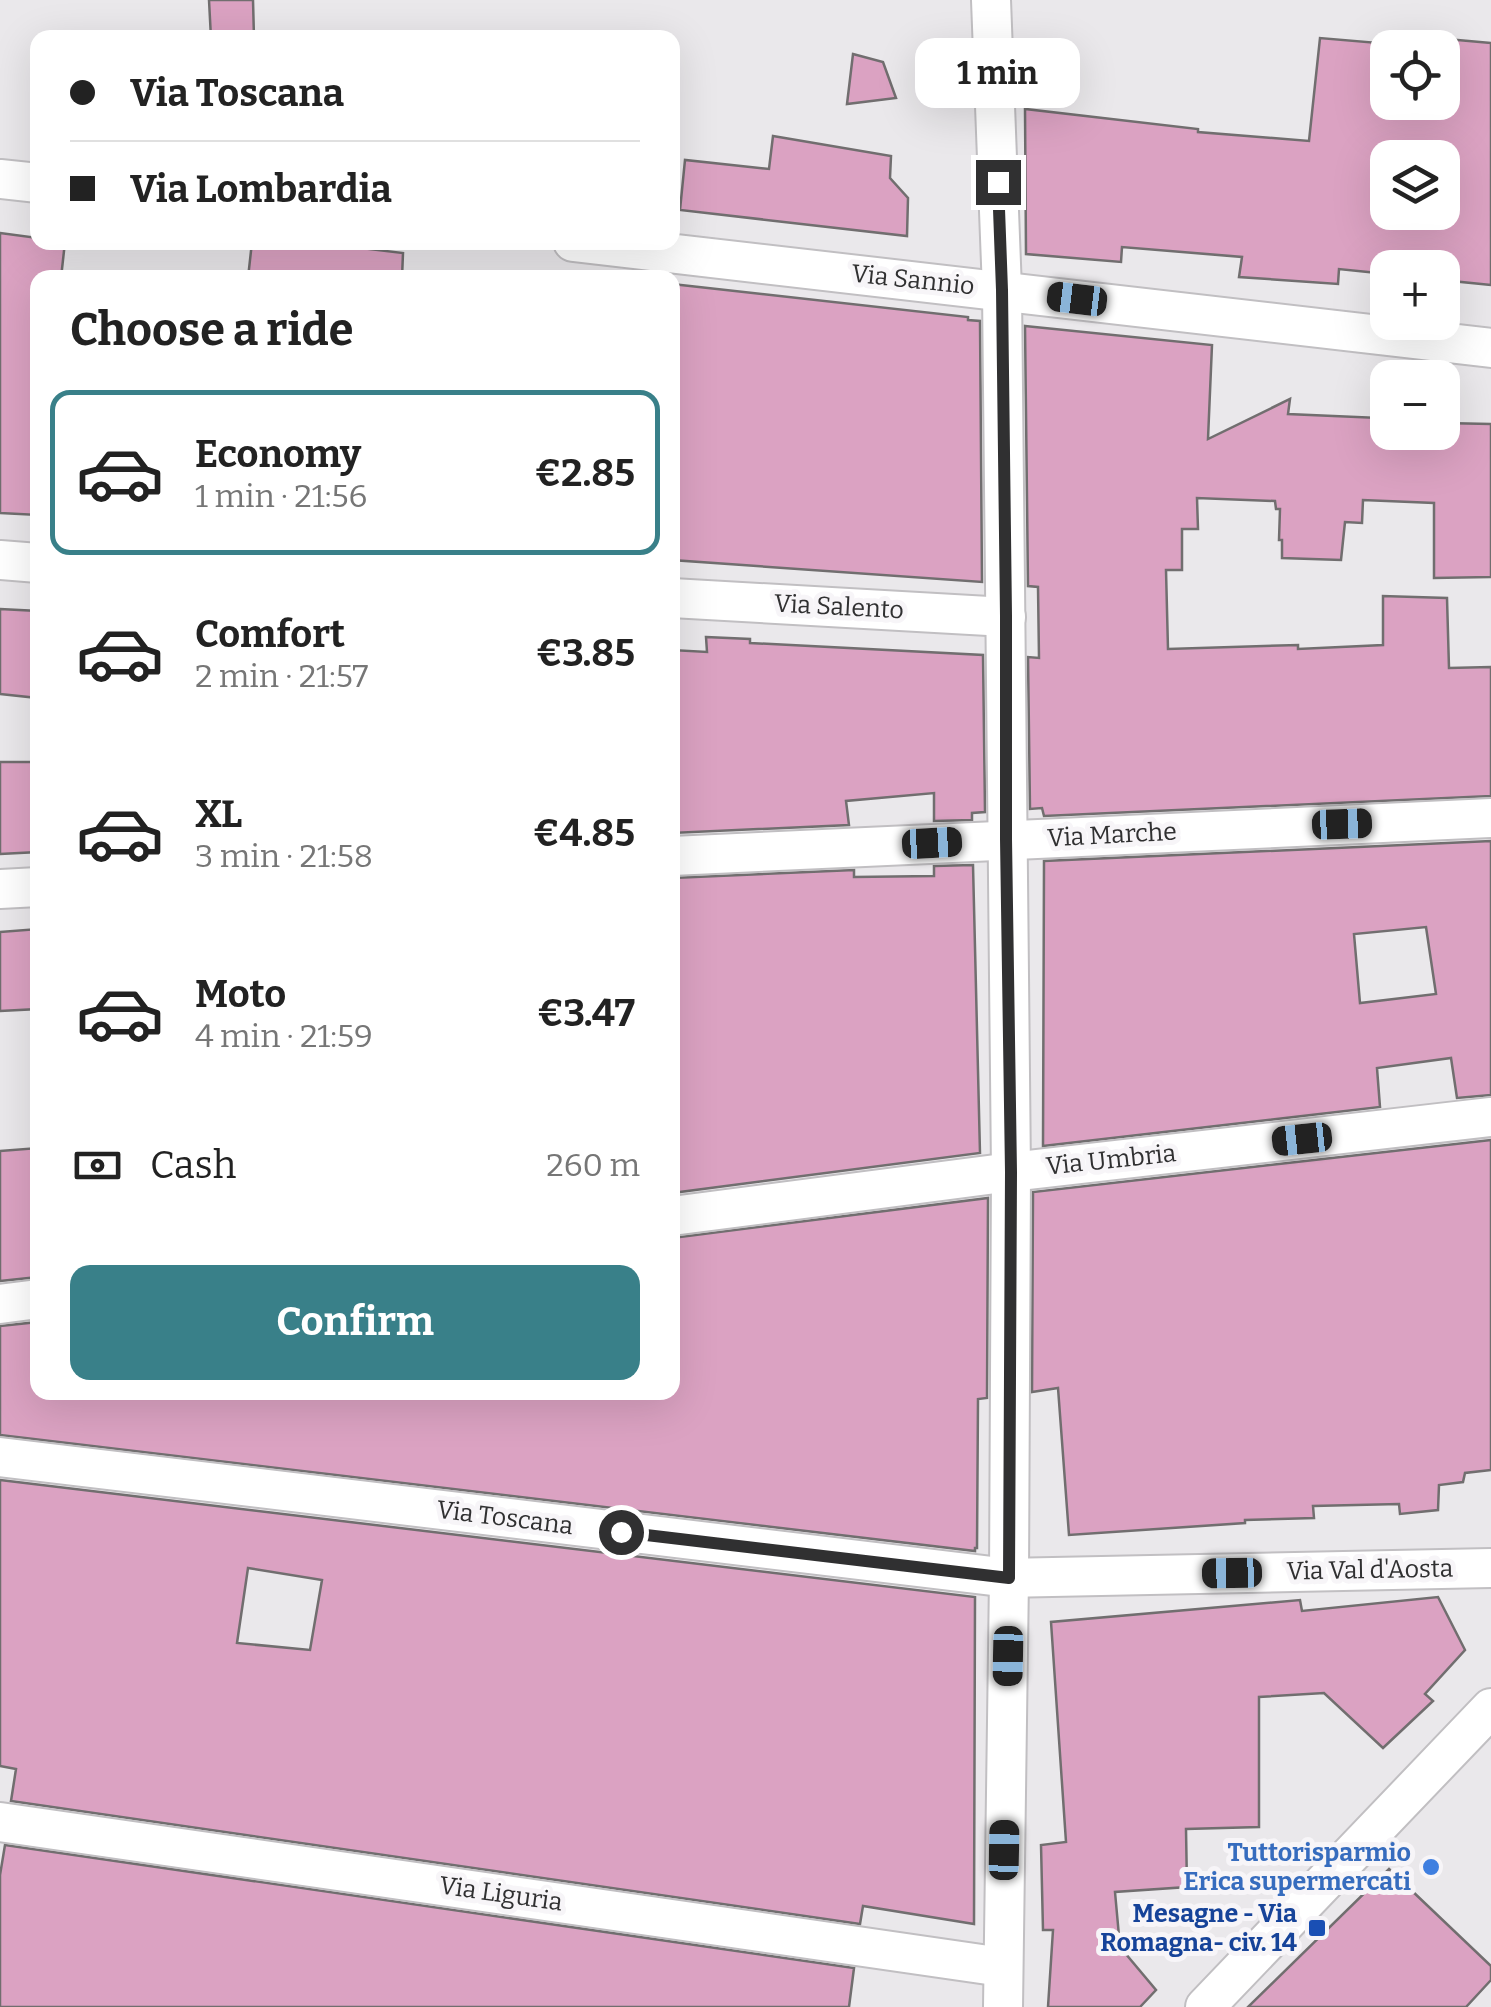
<!DOCTYPE html>
<meta charset="utf-8">
<style>
body{margin:0;font-family:Bitter,serif;background:#f2f2f2;color:#222;height:100vh;display:flex;flex-direction:column;font-size:38px;white-space:nowrap}
*{box-sizing:border-box;margin:0}
p{font-size:32px;color:#767676}
.icon{flex:none;width:55px;height:55px;fill:none;stroke:currentColor;stroke-width:2;stroke-linecap:round;stroke-linejoin:round}
.map{position:relative;flex:1;overflow:hidden}
.sheet{position:absolute;left:30px;top:270px;width:650px;height:1130px;display:flex;flex-direction:column;background:#fff;border-radius:20px;box-shadow:0 10px 40px #0002}
.sheet>*{flex:none}
.banner{position:absolute;left:30px;top:30px;width:650px;height:220px;border-radius:20px;box-shadow:0 10px 40px #0002;display:grid;align-content:center;height:220px;padding:0 40px;background:#fff}
.fabs{position:absolute;left:1370px;top:30px;display:grid;gap:20px}
.fabs a{display:grid;place-items:center;width:90px;height:90px;border-radius:20px;background:#fff;box-shadow:0 10px 40px #0002;font-size:50px}
.end{position:absolute;width:45px;height:45px;margin:-22px;border:12px solid #303031;background:#fff;box-shadow:0 0 0 5px #fff}
.from{border-radius:50%}
.bubble{position:absolute;height:70px;border-radius:20px;background:#fff;box-shadow:0 10px 40px #0002;font-size:32px;font-weight:700;line-height:70px;text-align:center}
.car{position:absolute;width:30px;height:60px;margin:-30px -15px;border-radius:12px;box-shadow:0 0 8px 2px #0007;background:linear-gradient(#222 24%,#8ab4d8 0 40%,#222 0 76%,#8ab4d8 0 86%,#222 0)}
.banner b{display:flex;align-items:center;gap:35px;height:95px;font-size:38px}
.banner b+b{border-top:2px solid #e0e0e0}
.banner i{width:25px;height:25px;background:#222}
ul{padding:0;list-style:none}
li{display:flex;align-items:center;gap:30px;height:165px;margin:0 20px 15px;padding:0 20px;border:5px solid transparent;border-radius:20px}
li div{flex:1}
li b{display:block;font-size:38px}
li em{font-style:normal;font-weight:700}
li.active{border-color:#398089}
li>.icon{width:90px;height:90px;stroke-width:1.5}
h2{padding:0 40px;font-size:45px;line-height:120px}
.pay{display:flex;align-items:center;gap:25px;height:110px;padding:0 40px;font-size:38px}
.pay p{margin-inline-start:auto}
.cta{display:flex;gap:20px;margin-top:auto;padding:20px 40px}
.cta a{flex:1;height:115px;border-radius:20px;background:#398089;color:#fff;font-size:40px;font-weight:700;line-height:115px;text-align:center}
.map>svg:first-child{display:block}
</style>
<div class="map">
<svg width="1491" height="2007" viewBox="0 0 1491 2007">
<rect width="100%" height="100%" fill="#eae8eb"/>
<g fill="#dba2c2" stroke="#716e6f" stroke-width="2.5" fill-rule="evenodd">
<polygon points="209,0 253,0 254,38 211,38"/>
<path d="M 1402,35 L 1491,43 L 1491,285 L 1442,280 L 1442,268 L 1388,268 L 1388,274 L 1339,269 L 1338,284 L 1239,277 L 1242,257 L 1122,247 L 1121,262 L 1026,254 L 1025,109 L 1198,129 L 1198,132 L 1309,141 L 1320,38 L 1401,45 ZM 1388,48 L 1442,48 L 1442,102 L 1388,102 ZM 1388,158 L 1442,158 L 1442,212 L 1388,212 Z"/>
<polygon points="853,54 883,62 896,98 847,104"/>
<polygon points="773,136 891,156 890,178 908,198 907,236 680,210 685,160 769,169"/>
<polygon points="0,233 38,238 38,242 65,242 61,278 38,278 38,515 0,513"/>
<polygon points="252,242 311,242 403,253 402,278 248,278"/>
<polygon points="672,284 968,317 968,320 980,321 982,582 672,560"/>
<polygon points="1025,326 1212,345 1208,439 1290,399 1288,414 1379,418 1379,409 1388,410 1388,432 1442,432 1442,413 1445,413 1444,423 1491,424 1491,577 1434,578 1434,503 1363,500 1362,523 1345,522 1341,560 1282,558 1282,540 1279,540 1280,509 1276,509 1275,501 1197,498 1198,529 1182,529 1182,570 1166,570 1168,649 1298,645 1298,649 1383,645 1383,596 1447,598 1449,668 1491,667 1491,796 1044,816 1042,808 1030,809 1028,657 1039,658 1038,587 1028,586"/>
<polygon points="0,609 38,611 38,698 0,694"/>
<polygon points="706,637 750,639 750,643 983,655 985,812 972,813 972,820 934,821 934,793 846,801 849,825 672,833 672,650 707,652"/>
<polygon points="0,762 38,762 38,852 0,854"/>
<path d="M 1491,841 L 1491,1095 L 1457,1098 L 1451,1058 L 1377,1068 L 1380,1107 L 1043,1146 L 1044,861 ZM 1426,927 L 1436,994 L 1360,1003 L 1354,934 Z"/>
<polygon points="973,865 980,1153 672,1193 672,878 854,870 854,877 934,876 934,866"/>
<polygon points="38,929 38,1009 0,1011 0,932"/>
<polygon points="1491,1140 1491,1470 1465,1473 1463,1482 1439,1485 1438,1510 1400,1514 1399,1504 1313,1506 1314,1518 1245,1520 1245,1523 1069,1535 1058,1388 1032,1392 1033,1192"/>
<polygon points="38,1148 38,1277 0,1281 0,1151"/>
<polygon points="988,1198 987,1398 978,1399 977,1548 975,1548 975,1551 0,1435 0,1326 38,1322 38,1392 672,1392 672,1238"/>
<path d="M 0,1480 L 975,1597 L 974,1924 L 863,1906 L 860,1924 L 11,1801 L 16,1769 L 0,1766 ZM 248,1568 L 322,1580 L 310,1650 L 237,1643 Z"/>
<polygon points="1438,1597 1465,1650 1425,1694 1433,1701 1383,1748 1324,1693 1259,1697 1259,1827 1186,1829 1187,1887 1115,1892 1120,1947 1156,1990 1140,2007 1048,2007 1053,1930 1043,1930 1041,1845 1066,1842 1051,1622 1300,1600 1302,1611"/>
<polygon points="5,1845 854,1968 849,2007 0,2007 0,1875"/>
<polygon points="1389,1869 1491,1966 1491,1980 1466,2007 1248,2007"/>
</g>
<g fill="none" stroke-linecap="round" stroke-linejoin="round">
<defs>
<g id="minor">
<polyline points="991,0 1002,290 1011,1172 1009,1578 1003,2007"/>
<polyline points="0,179 38,183"/>
<polyline points="573,242 1491,348"/>
<polyline points="0,560 38,563"/>
<polyline points="672,598 1006,617"/>
<polyline points="672,856 1491,818"/>
<polyline points="0,889 38,887"/>
<polyline points="672,1216 1011,1172 1491,1117"/>
<polyline points="0,1304 38,1299"/>
<polyline points="0,1457 1009,1578 1491,1568"/>
<polyline points="0,1822 1002,1967"/>
<polyline points="1205,2007 1491,1708"/>
</g>
</defs>
<use href="#minor" stroke="#c1bfc2" stroke-width="42"/>
<use href="#minor" stroke="#fff" stroke-width="38"/>
</g>
<g fill="none" stroke-linecap="round" stroke-linejoin="round">
<polyline stroke="#303031" stroke-width="12" points="621,1532 1009,1578 1011,1172 1006,839 1006,616 1002,290 998,182"/>
</g>
<circle fill="#3f7fe0" stroke="#f7f5f8" stroke-width="4" cx="1431" cy="1867" r="10"/>
<rect fill="#1a4fb4" stroke="#f7f5f8" stroke-width="4" x="1307" y="1918" width="20" height="20" rx="5"/>
<g text-anchor="middle" dominant-baseline="central" stroke-width="10" stroke-linejoin="round" paint-order="stroke">
<g font-size="25" fill="#303031" stroke="#f7f5f8">
<text transform="translate(913 280) rotate(6)">Via Sannio</text>
<text transform="translate(839 607) rotate(3)">Via Salento</text>
<text transform="translate(1112 835) rotate(-3)">Via Marche</text>
<text transform="translate(1111 1160) rotate(-6)">Via Umbria</text>
<text transform="translate(505 1518) rotate(7)">Via Toscana</text>
<text transform="translate(1370 1570) rotate(-1)">Via Val d'Aosta</text>
<text transform="translate(501 1894) rotate(8)">Via Liguria</text>
</g>
<g font-size="25" font-weight="bold" fill="#366cbe" stroke="#f7f5f8" text-anchor="end">
<text x="1411" y="1853">Tuttorisparmio<tspan x="1411" dy="29">Erica supermercati</tspan></text>
</g>
<g font-size="25" font-weight="bold" fill="#164399" stroke="#f7f5f8" text-anchor="end">
<text x="1297" y="1914">Mesagne - Via<tspan x="1297" dy="29">Romagna- civ. 14</tspan></text>
</g>
</g>
</svg>
<div class="fabs">
<a><svg class="icon" aria-label="locate" viewBox="0 0 24 24"><circle cx="12" cy="12" r="6"/><path d="M12 2v4M12 18v4M2 12h4M18 12h4"/></svg></a>
<a><svg class="icon" aria-label="layers" viewBox="0 0 24 24"><path d="M12 4l9 5-9 5-9-5zM3 14l9 5 9-5"/></svg></a>
<a>+</a>
<a>−</a>
</div>
<i class="end from" style="left:621px;top:1532px"></i>
<i class="end" style="left:998px;top:182px"></i>
<div class="bubble" style="left:915px;top:38px;width:165px">1 min</div>
<i class="car" style="left:1077px;top:299px;rotate:277deg"></i>
<i class="car" style="left:1342px;top:824px;rotate:88deg"></i>
<i class="car" style="left:932px;top:843px;rotate:87deg"></i>
<i class="car" style="left:1302px;top:1139px;rotate:264deg"></i>
<i class="car" style="left:1232px;top:1573px;rotate:269deg"></i>
<i class="car" style="left:1008px;top:1656px;rotate:181deg"></i>
<i class="car" style="left:1004px;top:1850px;rotate:1deg"></i>
<div class="banner">
<b><i class="from"></i>Via Toscana</b>
<b><i></i>Via Lombardia</b>
</div>
<section class="sheet">
<h2>Choose a ride</h2>
<ul>
<li class="active"><svg class="icon" aria-label="car" viewBox="0 0 24 24"><path d="M5 17H2v-5l4-1 3-4h7l3 4 3 1v5h-3M9 17h6M6 11h13"/><circle cx="7" cy="17" r="2"/><circle cx="17" cy="17" r="2"/></svg><div><b>Economy</b><p>1 min · 21:56</p></div><em>€2.85</em></li>
<li><svg class="icon" aria-label="car" viewBox="0 0 24 24"><path d="M5 17H2v-5l4-1 3-4h7l3 4 3 1v5h-3M9 17h6M6 11h13"/><circle cx="7" cy="17" r="2"/><circle cx="17" cy="17" r="2"/></svg><div><b>Comfort</b><p>2 min · 21:57</p></div><em>€3.85</em></li>
<li><svg class="icon" aria-label="car" viewBox="0 0 24 24"><path d="M5 17H2v-5l4-1 3-4h7l3 4 3 1v5h-3M9 17h6M6 11h13"/><circle cx="7" cy="17" r="2"/><circle cx="17" cy="17" r="2"/></svg><div><b>XL</b><p>3 min · 21:58</p></div><em>€4.85</em></li>
<li><svg class="icon" aria-label="car" viewBox="0 0 24 24"><path d="M5 17H2v-5l4-1 3-4h7l3 4 3 1v5h-3M9 17h6M6 11h13"/><circle cx="7" cy="17" r="2"/><circle cx="17" cy="17" r="2"/></svg><div><b>Moto</b><p>4 min · 21:59</p></div><em>€3.47</em></li>
</ul>
<div class="pay"><svg class="icon" aria-label="cash" viewBox="0 0 24 24"><path d="M3 7h18v10H3z"/><circle cx="12" cy="12" r="2"/></svg>Cash<p>260 m</p></div>
<div class="cta"><a>Confirm</a></div>
</section>
</div>
